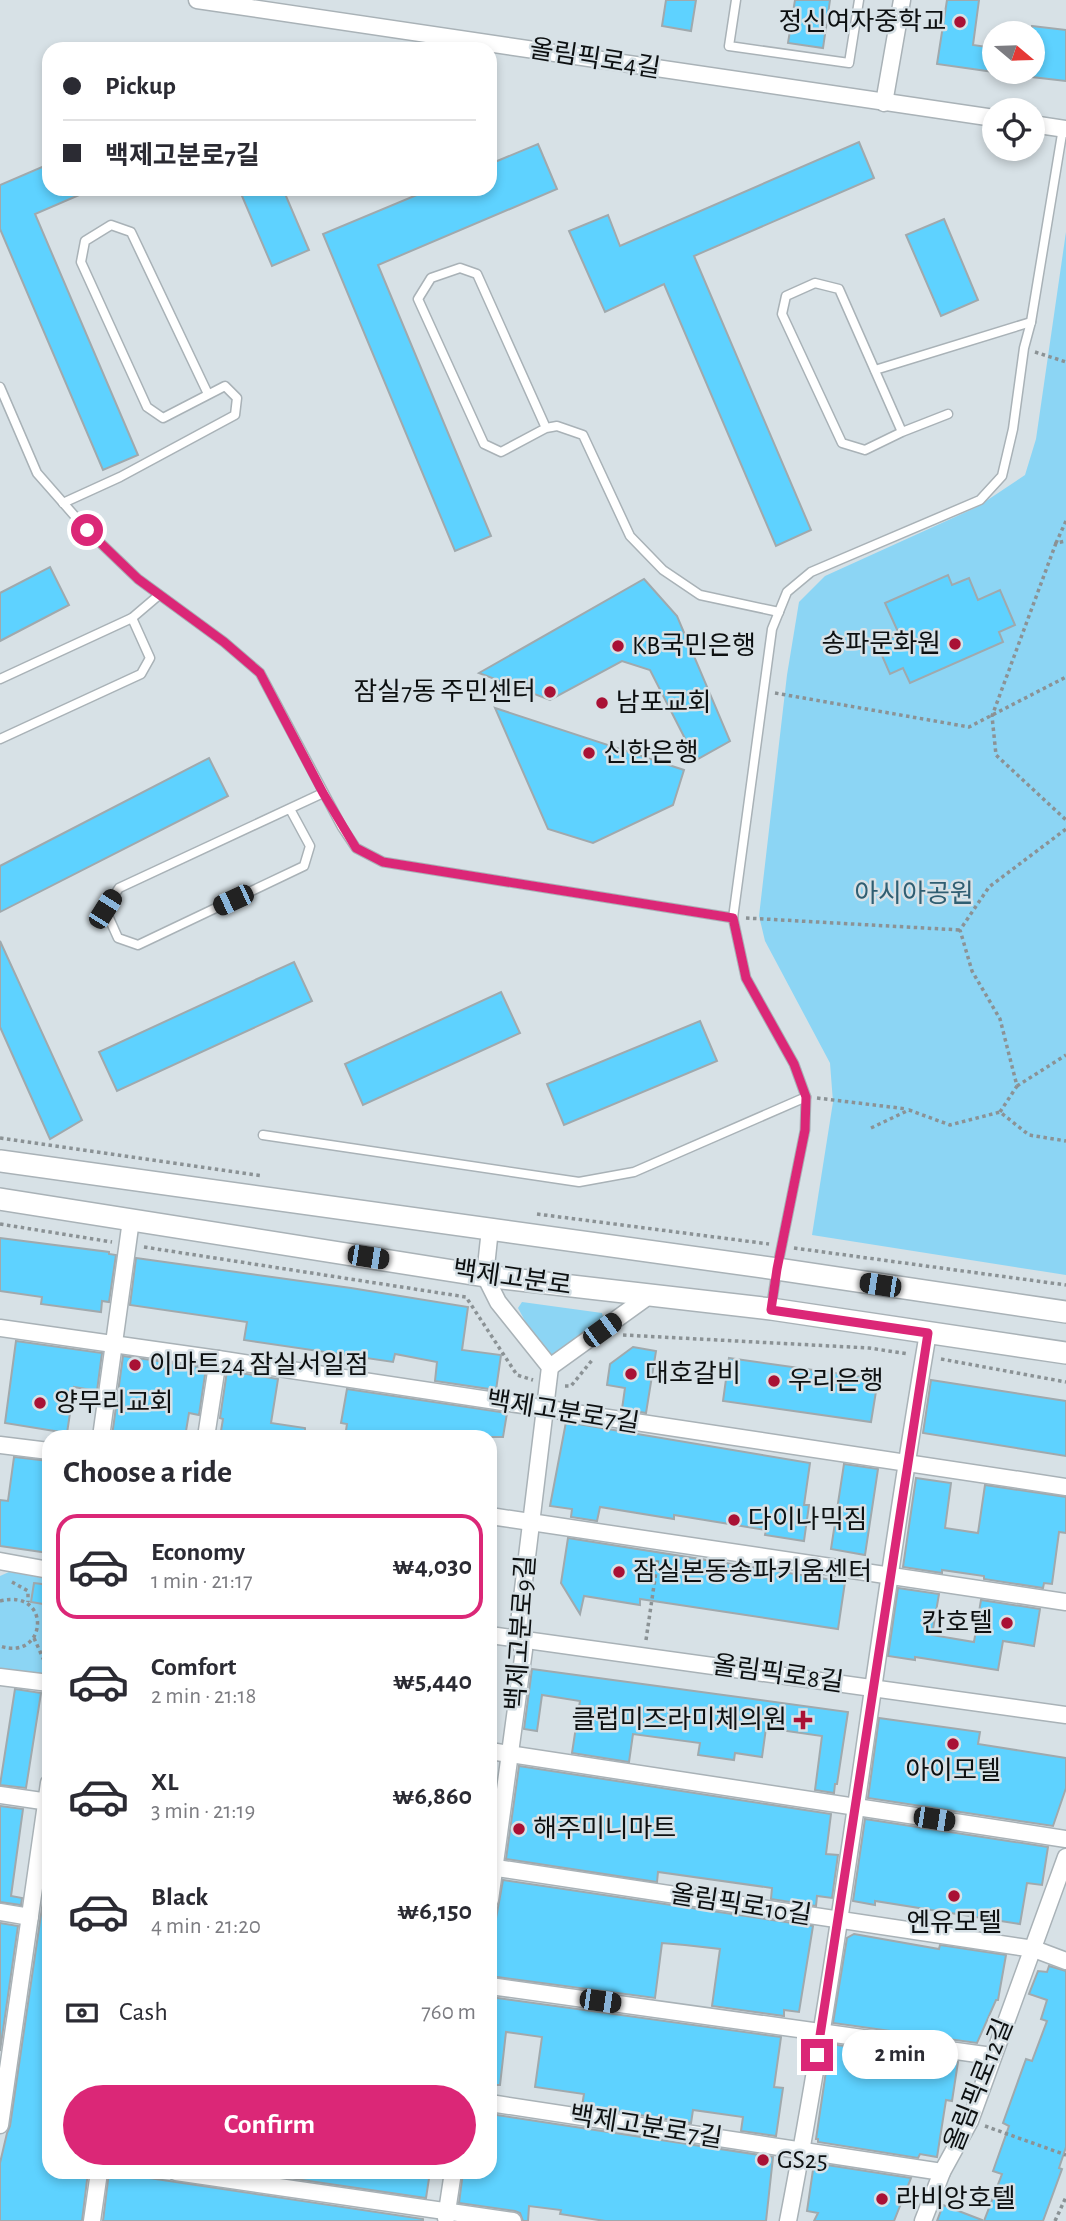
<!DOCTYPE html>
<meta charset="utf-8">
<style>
body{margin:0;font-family:"Alegreya Sans","Noto Sans KR",sans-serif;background:#f2f2f3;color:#2b2b33;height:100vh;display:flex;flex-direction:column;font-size:26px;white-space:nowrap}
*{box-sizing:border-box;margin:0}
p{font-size:23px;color:#7c7c81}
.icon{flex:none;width:38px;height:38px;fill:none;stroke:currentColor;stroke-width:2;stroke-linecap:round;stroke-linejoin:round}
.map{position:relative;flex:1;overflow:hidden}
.panel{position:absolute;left:42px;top:1430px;width:455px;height:749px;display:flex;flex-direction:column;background:#fff;border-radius:21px;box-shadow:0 4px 10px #0003}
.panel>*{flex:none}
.banner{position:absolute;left:42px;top:42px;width:455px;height:154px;border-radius:21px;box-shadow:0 4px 10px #0003;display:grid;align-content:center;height:154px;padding:0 21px;background:#fff}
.needle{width:46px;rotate:109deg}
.fabs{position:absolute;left:982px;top:21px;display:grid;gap:14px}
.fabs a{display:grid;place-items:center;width:63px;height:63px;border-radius:50%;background:#fff;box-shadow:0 4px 10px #0003;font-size:35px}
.end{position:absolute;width:32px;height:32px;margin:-16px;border:9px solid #db2777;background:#fff;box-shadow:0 0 0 4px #fff}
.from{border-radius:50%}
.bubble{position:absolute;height:49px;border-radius:24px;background:#fff;box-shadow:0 4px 10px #0003;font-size:23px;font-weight:700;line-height:49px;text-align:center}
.car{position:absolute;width:21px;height:42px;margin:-21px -10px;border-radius:9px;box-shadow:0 0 5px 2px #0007;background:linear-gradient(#222 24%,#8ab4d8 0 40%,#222 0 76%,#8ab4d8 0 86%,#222 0)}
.banner b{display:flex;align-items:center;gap:24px;height:66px;font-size:26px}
.banner b+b{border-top:2px solid #e1e1e2}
.banner i{width:18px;height:18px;background:#2b2b33}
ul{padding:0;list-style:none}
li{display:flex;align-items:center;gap:21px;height:105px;margin:0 14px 10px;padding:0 7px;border:4px solid transparent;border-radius:21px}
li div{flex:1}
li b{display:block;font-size:26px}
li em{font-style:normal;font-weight:700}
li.current{border-color:#db2777}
li>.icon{width:63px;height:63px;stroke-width:1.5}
h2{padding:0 21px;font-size:32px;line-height:84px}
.pay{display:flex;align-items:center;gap:18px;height:77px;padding:0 21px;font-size:26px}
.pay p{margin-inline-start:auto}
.primary-button{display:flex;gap:14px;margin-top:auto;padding:14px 21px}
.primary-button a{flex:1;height:80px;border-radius:42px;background:#db2777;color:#fff;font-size:28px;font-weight:700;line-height:80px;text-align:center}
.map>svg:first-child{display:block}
</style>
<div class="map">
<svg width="1066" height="2221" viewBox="0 0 1066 2221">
<rect width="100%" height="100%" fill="#d7e1e6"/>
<g fill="#8cd5f4">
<polygon points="1066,232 1066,1275 812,1235 833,1102 830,1063 765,941 759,916 787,675 799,602 825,576 977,507 1025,475 1036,439"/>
<polygon points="522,1302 602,1313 604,1321 554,1359 545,1358 518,1308"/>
<polygon points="9,1572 49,1579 49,1678 0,1672 0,1576"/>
</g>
<g fill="#5ed2ff" stroke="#a0a9ad" stroke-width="2">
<polygon points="666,0 696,0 691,31 662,26"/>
<polygon points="795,0 830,0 823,48 788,43"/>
<polygon points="947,0 979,0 973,45 994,48 994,72 937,64"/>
<polygon points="1032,26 1066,30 1066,81 1032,77"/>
<polygon points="859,142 874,178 694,256 811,530 776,546 664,284 605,312 569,231 608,215 620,246"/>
<polygon points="538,144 557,189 378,265 491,536 455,551 323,234 431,189 490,189 490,164"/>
<polygon points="49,164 49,189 93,189 35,214 138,455 103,470 0,229 0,185"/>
<polygon points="239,189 283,189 309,250 272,266"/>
<polygon points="944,219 978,300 941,316 906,235"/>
<polygon points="50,567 69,605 0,641 0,593"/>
<polygon points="948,575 952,585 969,578 978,600 1000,590 1015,625 999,632 1003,642 910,683 903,668 890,674 877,644 899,634 885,603"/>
<polygon points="644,579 677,616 730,741 696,760 650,670 622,661 550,700 479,673"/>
<polygon points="495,708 684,770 673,805 593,843 548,829"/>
<polygon points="209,758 228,796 0,912 0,866"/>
<polygon points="0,941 82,1120 50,1139 0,1027"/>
<polygon points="294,962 312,1001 117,1091 99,1052"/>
<polygon points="501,992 520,1033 363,1105 345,1064"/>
<polygon points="700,1021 717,1061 564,1125 547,1084"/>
<polygon points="0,1238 109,1252 109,1254 116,1255 109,1302 102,1301 101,1312 41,1304 42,1297 0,1291"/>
<polygon points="136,1258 351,1288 468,1307 462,1350 501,1355 496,1390 435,1381 437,1362 395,1354 393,1362 244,1340 247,1322 130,1305"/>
<polygon points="16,1341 102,1353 97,1391 74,1387 67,1433 5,1423"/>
<polygon points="633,1347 656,1351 646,1413 622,1409 625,1388 607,1385 610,1364"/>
<polygon points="123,1356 206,1368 199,1415 189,1413 185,1437 112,1436"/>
<polygon points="729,1358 878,1379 871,1422 723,1401"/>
<polygon points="227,1371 278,1379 271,1423 305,1428 305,1437 220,1437 223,1419 220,1418"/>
<polygon points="931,1380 1066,1401 1066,1456 923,1433"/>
<polygon points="347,1389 507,1413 503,1437 452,1437 434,1434 434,1437 345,1437 347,1424 341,1423"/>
<polygon points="566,1422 810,1463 804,1505 809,1505 804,1541 765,1535 766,1530 674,1515 674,1519 600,1507 597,1521 571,1517 572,1509 550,1506"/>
<polygon points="14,1457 49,1461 49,1553 0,1546 0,1500 8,1501"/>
<polygon points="844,1464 878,1469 865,1555 831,1549"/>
<polygon points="916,1478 951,1483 945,1528 978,1533 985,1485 1066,1497 1066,1533 1059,1532 1052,1584 1044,1583 1043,1588 984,1579 984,1576 942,1570 942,1573 903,1567"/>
<polygon points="568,1538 845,1582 838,1629 640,1599 640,1605 584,1596 580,1614 561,1583"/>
<polygon points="34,1583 49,1585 49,1605 31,1602"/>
<polygon points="898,1588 939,1594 932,1635 974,1642 981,1600 1040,1609 1034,1646 1003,1641 998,1670 915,1657 915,1660 888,1656"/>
<polygon points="532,1669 848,1712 837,1784 835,1784 834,1793 815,1790 822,1736 766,1728 762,1757 735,1753 734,1760 698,1755 700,1743 633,1734 629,1762 572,1753 580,1701 542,1695 537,1731 524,1729"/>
<polygon points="15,1689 41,1693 26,1788 0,1785"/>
<polygon points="879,1718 980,1732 978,1744 1066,1758 1066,1788 1053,1826 868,1798"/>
<polygon points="519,1766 831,1814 826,1854 838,1855 832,1898 817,1896 816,1906 771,1899 772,1888 658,1872 657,1882 506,1859"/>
<polygon points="0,1806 23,1809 11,1896 22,1898 21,1905 0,1902"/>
<polygon points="865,1819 1048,1847 1042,1885 1027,1883 1020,1924 875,1901 875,1905 853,1901"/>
<polygon points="503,1880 813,1926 799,2012 784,2010 784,2016 712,2006 720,1949 685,1945 662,1943 655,1998 490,1976 490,1946 493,1924 495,1924"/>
<polygon points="43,1901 49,1902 49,2172 88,2172 82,2221 0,2221 0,2163 7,2133 10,2126"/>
<polygon points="0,1923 18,1926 0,2051"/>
<polygon points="854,1934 939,1949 940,1945 1006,1955 998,2000 996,2000 977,2043 833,2023 847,1938"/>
<polygon points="1049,1966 1066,1971 1066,2147 1059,2168 1062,2169 1043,2221 984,2221 1002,2174 993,2171 1009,2126 1003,2123 1026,2059 1032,2061 1047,2021 1041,2019 1047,2000 1029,1994 1038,1971 1047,1972"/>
<polygon points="490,1997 781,2037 774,2087 783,2088 776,2136 741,2131 743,2117 693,2110 691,2123 582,2106 584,2094 535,2087 542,2037 506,2032 500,2085 490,2085"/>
<polygon points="830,2044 958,2062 952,2101 946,2100 937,2157 920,2154 918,2158 818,2142 818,2139 816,2139"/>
<polygon points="490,2114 773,2157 766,2221 605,2221 560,2214 561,2210 529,2206 528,2221 523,2221 520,2213 515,2211 459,2203 463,2172 490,2172"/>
<polygon points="814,2163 911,2178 894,2221 814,2221 818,2213 807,2211"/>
<polygon points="109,2172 423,2219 423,2221 103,2221"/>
<polygon points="247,2172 430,2172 426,2198"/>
<polygon points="943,2205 982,2220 982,2221 937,2221"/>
</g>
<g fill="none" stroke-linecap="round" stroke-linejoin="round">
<defs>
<g id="lane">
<polyline points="736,0 729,46 849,63 859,0"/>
<polyline points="875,370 1031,322"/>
<polyline points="0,387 37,473 87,530 138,579 224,642 260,673 342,827 356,848 383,862 733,918"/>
<polyline points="546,428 477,274 460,268 431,278 418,299 484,444 501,452 546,428 557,426 583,435 630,536 663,570 700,595 779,612"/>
<polyline points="902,432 865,450 842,443 782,314 786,296 815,283 839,289 902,432 948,414"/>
<polyline points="63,503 120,477 235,415 237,398 225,386 163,418 147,407 81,262 85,241 111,225 131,232 208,394"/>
<polyline points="0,679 132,618 159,595"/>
<polyline points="0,739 141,674 150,658 132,618"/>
<polyline points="290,809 310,846 304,866 138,945 118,938 105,909 119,888 323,793"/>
<polyline points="263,1135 579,1182 634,1172 806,1097"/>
<polyline points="771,1308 777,1269 805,1130 806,1097 794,1064 746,978 733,918 772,629 787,592 811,572 980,500 1002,476 1013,429 1024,348 1031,322 1063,128"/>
</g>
<g id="street">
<polyline points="197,0 994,118"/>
<polyline points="884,103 902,0"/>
<polyline points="1032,124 1066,129"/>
<polyline points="0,1328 218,1359 1066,1487"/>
<polyline points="550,1367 650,1295"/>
<polyline points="101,1437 131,1220"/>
<polyline points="206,1437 218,1359"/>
<polyline points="0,1445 49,1451"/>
<polyline points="490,1516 1066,1602"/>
<polyline points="0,1561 49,1570"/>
<polyline points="490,1635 1066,1715"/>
<polyline points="0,1677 49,1683"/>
<polyline points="490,1751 1066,1839"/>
<polyline points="0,1795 49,1802"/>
<polyline points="490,1867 1034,1949 1066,1961"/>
<polyline points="490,1900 524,1650 517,1639 550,1367 498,1302 485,1276 490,1229"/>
<polyline points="0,1912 30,1917"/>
<polyline points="490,1986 992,2056"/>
<polyline points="490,2103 942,2172"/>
<polyline points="0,2125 49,1783"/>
<polyline points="176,2172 513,2221"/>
<polyline points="446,2218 453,2172"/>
<polyline points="92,2221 99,2172"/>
<path d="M 788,2221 C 845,1927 877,1628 928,1333"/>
<polyline points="923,2221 942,2172 970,2121 1066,1857"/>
</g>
<g id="secondary">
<polyline points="0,1161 777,1269 1066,1312"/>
<polyline points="0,1199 485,1276 771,1309 1066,1353"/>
</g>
</defs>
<use href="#lane" stroke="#a9b2b7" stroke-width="11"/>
<use href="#street" stroke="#a9b2b7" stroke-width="19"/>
<use href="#secondary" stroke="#a9b2b7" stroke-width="24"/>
<g stroke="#8b9295" stroke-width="3.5" stroke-dasharray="3.5 3.5" stroke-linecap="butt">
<polyline points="1035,352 1066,362"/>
<polyline points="1066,521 1056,543 1066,541"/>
<polyline points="1056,543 992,716 996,755 1066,820"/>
<polyline points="775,693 969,727 1066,677"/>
<polyline points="746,918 960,930"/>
<polyline points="1017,1086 1066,1055"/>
<polyline points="817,1098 907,1109"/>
<polyline points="1000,1112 1017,1086 1000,1019 972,971 960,930 989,887 1066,829"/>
<polyline points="871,1128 909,1110 950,1125 1000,1112 1029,1135 1066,1141"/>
<polyline points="0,1138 263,1176"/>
<polyline points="537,1214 769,1244"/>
<polyline points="0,1224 112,1242"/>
<polyline points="144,1247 466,1297 517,1375 533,1380"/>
<polyline points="794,1248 1066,1285"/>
<polyline points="623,1335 869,1348 909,1354"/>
<polyline points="941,1359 1066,1382"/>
<polyline points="565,1386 571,1386 593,1359"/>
<polyline points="12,1582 28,1591 28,1602"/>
<path d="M 0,1601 C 53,1588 47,1662 0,1646"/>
<polyline points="34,1638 46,1665"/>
<polyline points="646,1640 658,1558"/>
<polyline points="985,2126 1066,2155"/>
<polyline points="1055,2221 1066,2197"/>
</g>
<use href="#lane" stroke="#fff" stroke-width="8"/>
<use href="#street" stroke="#fff" stroke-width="16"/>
<use href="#secondary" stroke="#fff" stroke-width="21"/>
</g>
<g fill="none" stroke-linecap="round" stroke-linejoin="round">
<polyline stroke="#db2777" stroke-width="9" points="87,530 138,579 224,642 260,673 323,793 356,848 383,862 733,918 746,978 794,1064 806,1097 805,1130 777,1269 771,1310 928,1333 817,2055"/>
</g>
<g fill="#a91135" stroke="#d7e1e6" stroke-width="2.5">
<circle cx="960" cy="22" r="7"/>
<circle cx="955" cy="644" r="7"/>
<circle cx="618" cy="646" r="7"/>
<circle cx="550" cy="692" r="7"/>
<circle cx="602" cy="703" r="7"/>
<circle cx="589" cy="753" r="7"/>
<circle cx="135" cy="1365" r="7"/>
<circle cx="631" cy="1374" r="7"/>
<circle cx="774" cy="1381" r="7"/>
<circle cx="40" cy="1403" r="7"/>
<circle cx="734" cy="1520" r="7"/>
<circle cx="619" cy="1572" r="7"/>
<circle cx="1007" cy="1623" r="7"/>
<path d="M799.5 1709.5h7v7h7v7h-7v7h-7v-7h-7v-7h7z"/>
<circle cx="953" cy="1744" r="7"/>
<circle cx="519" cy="1829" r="7"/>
<circle cx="954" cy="1896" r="7"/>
<circle cx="763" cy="2160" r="7"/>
<circle cx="882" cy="2199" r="7"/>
</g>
<g text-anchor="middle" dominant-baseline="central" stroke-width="5" stroke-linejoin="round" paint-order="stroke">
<g font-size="26" fill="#0d1011" stroke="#d7e1e6" text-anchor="start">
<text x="946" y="22" text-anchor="end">정신여자중학교</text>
<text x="941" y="644" text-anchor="end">송파문화원</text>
<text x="632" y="646">KB국민은행</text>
<text x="536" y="692" text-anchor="end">잠실7동 주민센터</text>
<text x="616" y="703">남포교회</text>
<text x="603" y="753">신한은행</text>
<text x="149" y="1365">이마트24 잠실서일점</text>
<text x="645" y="1374">대호갈비</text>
<text x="788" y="1381">우리은행</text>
<text x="54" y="1403">양무리교회</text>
<text x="748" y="1520">다이나믹짐</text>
<text x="633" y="1572">잠실본동송파키움센터</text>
<text x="993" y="1623" text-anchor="end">칸호텔</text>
<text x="787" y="1720" text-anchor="end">클럽미즈라미체의원</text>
<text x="953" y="1771" text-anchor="middle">아이모텔</text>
<text x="533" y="1829">해주미니마트</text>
<text x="954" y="1923" text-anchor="middle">엔유모텔</text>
<text x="777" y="2160">GS25</text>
<text x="896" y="2199">라비앙호텔</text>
</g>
<g font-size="26" fill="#0d1011" stroke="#d7e1e6">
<text transform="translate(595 59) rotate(9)">올림픽로4길</text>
<text transform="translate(512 1278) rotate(8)">백제고분로</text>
<text transform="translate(563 1412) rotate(9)">백제고분로7길</text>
<text transform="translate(521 1633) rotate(-86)">백제고분로9길</text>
<text transform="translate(778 1674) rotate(8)">올림픽로8길</text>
<text transform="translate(741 1905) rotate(9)">올림픽로10길</text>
<text transform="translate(979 2085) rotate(-68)">올림픽로12길</text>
<text transform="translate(646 2127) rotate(9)">백제고분로7길</text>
</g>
<g font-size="26" fill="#2f5e72" stroke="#d7e1e6">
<text x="914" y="894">아시아공원</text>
</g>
</g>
</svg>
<div class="fabs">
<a><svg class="needle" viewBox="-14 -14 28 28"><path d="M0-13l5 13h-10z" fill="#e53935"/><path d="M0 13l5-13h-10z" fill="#7c7c81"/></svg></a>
<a><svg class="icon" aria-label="locate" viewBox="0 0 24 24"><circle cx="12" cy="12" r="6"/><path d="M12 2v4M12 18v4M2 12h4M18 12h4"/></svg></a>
</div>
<i class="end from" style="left:87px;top:530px"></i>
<i class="end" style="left:817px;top:2055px"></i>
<div class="bubble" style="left:842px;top:2030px;width:116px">2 min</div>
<i class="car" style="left:233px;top:900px;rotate:245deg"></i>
<i class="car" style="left:105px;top:909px;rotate:32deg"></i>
<i class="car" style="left:368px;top:1257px;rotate:99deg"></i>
<i class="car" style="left:880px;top:1285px;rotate:279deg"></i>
<i class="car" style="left:602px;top:1330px;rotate:54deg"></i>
<i class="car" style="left:934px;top:1819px;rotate:99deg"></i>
<i class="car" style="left:600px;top:2001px;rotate:98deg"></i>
<div class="banner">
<b><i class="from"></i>Pickup</b>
<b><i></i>백제고분로7길</b>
</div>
<section class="panel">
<h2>Choose a ride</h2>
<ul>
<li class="current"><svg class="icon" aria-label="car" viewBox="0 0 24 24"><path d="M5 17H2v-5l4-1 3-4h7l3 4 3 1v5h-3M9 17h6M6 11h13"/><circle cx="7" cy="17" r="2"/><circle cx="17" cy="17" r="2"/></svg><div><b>Economy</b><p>1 min · 21:17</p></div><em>₩4,030</em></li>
<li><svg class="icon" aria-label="car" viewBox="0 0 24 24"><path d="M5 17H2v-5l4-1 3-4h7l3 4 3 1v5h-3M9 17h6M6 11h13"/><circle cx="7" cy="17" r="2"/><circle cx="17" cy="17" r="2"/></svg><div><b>Comfort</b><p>2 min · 21:18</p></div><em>₩5,440</em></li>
<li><svg class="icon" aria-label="car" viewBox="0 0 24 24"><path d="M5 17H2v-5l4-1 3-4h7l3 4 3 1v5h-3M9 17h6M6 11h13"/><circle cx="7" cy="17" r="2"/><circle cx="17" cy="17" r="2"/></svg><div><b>XL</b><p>3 min · 21:19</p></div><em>₩6,860</em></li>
<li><svg class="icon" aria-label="car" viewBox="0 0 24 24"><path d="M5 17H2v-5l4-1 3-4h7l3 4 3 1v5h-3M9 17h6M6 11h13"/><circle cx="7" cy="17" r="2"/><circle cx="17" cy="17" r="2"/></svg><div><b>Black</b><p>4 min · 21:20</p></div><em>₩6,150</em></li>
</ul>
<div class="pay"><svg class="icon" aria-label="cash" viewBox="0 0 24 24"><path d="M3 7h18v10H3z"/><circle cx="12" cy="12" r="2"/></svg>Cash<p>760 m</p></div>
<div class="primary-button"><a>Confirm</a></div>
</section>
</div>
